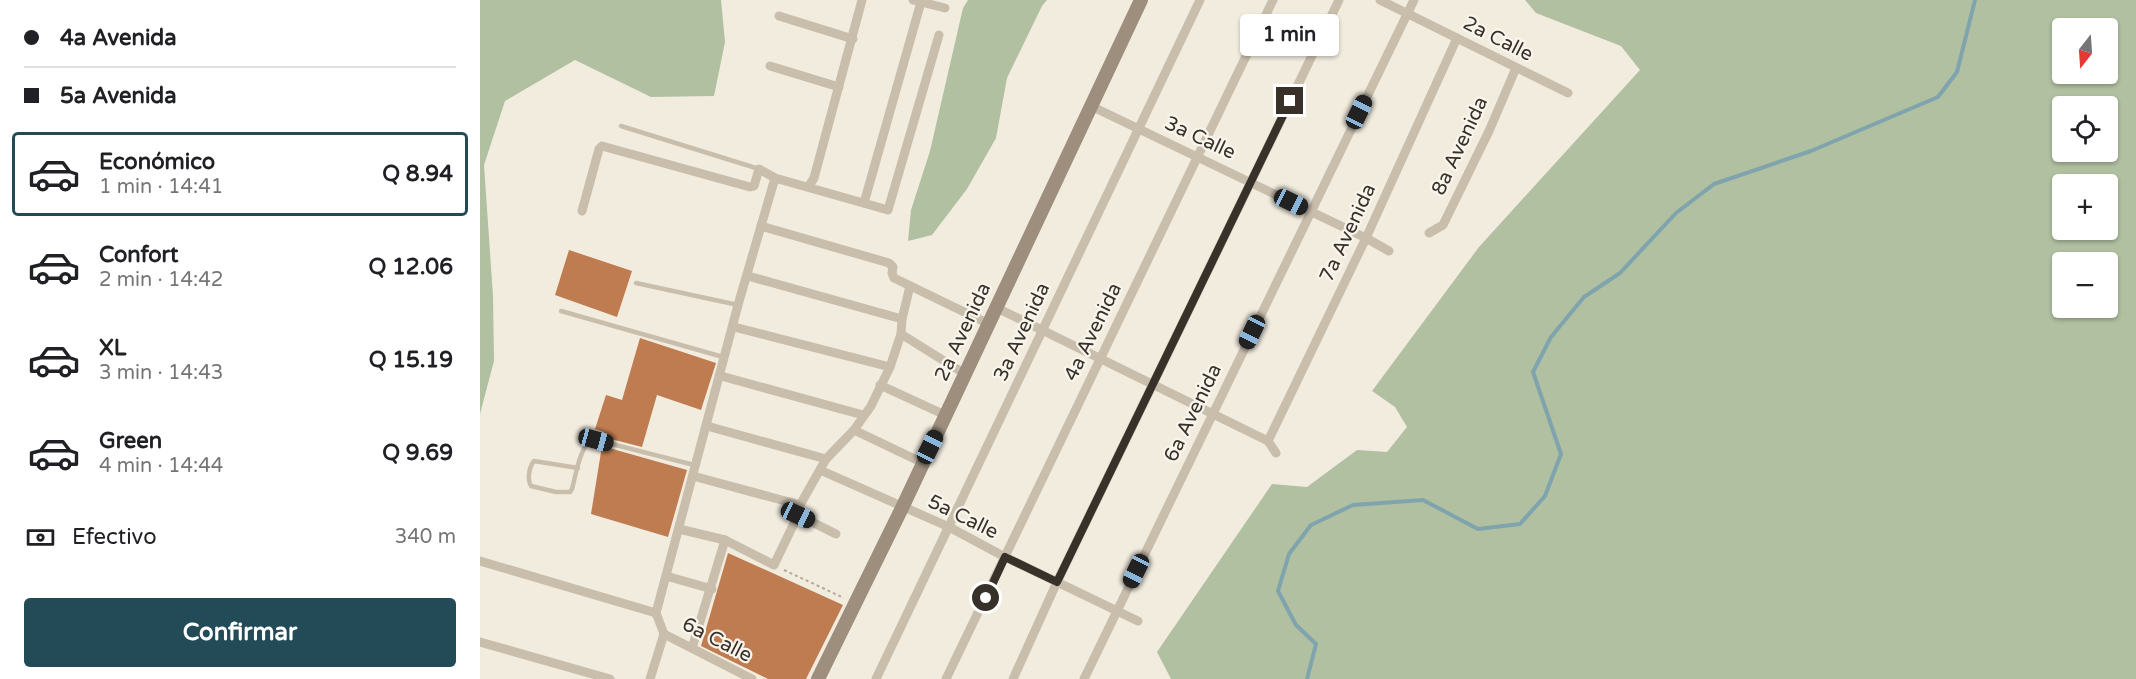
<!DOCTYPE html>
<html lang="es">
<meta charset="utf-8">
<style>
body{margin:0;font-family:"Varela Round",sans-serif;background:#f2f2f2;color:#202124;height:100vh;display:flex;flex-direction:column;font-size:22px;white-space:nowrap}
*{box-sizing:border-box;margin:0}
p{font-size:20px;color:#757577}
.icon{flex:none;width:33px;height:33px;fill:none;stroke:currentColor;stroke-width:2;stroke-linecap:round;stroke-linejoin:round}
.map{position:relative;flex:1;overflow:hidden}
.panel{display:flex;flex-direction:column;background:#fff;width:480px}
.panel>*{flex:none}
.hud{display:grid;align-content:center;height:132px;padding:0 24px;background:#fff}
.needle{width:39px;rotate:197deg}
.tools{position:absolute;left:1572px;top:18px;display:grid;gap:12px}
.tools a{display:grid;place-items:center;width:66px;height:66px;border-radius:6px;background:#fff;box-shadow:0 2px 4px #0004;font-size:30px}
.end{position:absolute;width:27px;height:27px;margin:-14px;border:8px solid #38312a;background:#fff;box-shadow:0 0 0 3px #fff}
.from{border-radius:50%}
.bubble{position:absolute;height:42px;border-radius:6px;background:#fff;box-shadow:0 2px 4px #0004;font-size:20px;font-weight:800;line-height:42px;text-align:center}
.car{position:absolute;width:18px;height:36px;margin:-18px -9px;border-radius:8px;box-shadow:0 0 4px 2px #0007;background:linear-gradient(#222 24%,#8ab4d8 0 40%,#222 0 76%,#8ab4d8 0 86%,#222 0)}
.hud b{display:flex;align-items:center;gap:21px;height:57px;font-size:22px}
.hud b+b{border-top:2px solid #e0e0e0}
.hud i{width:15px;height:15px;background:#202124}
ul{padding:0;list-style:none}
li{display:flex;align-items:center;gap:18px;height:84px;margin:0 12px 9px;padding:0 12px;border:3px solid transparent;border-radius:6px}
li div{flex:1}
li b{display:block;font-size:22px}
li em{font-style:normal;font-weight:800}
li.active{border-color:#224b57}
li>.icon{width:54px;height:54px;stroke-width:1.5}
.pay{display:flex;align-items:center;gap:15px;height:66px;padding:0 24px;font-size:22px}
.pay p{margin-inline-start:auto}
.action{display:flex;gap:12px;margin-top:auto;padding:12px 24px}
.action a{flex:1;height:69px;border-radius:6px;background:#224b57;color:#fff;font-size:24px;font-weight:800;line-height:69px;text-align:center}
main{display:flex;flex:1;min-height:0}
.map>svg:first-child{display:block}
</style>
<main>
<section class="panel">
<div class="hud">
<b><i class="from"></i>4a Avenida</b>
<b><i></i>5a Avenida</b>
</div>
<ul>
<li class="active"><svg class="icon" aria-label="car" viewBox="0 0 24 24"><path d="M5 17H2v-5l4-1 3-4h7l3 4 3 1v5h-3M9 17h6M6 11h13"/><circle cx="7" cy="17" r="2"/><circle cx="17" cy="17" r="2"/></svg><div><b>Económico</b><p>1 min · 14:41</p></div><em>Q 8.94</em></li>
<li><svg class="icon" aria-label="car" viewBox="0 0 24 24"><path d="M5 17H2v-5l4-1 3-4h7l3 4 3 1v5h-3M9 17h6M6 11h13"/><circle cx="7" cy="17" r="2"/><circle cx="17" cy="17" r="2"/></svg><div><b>Confort</b><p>2 min · 14:42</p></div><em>Q 12.06</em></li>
<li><svg class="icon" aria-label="car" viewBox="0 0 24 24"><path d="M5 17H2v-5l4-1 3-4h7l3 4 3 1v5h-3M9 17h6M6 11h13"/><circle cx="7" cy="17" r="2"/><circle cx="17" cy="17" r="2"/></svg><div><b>XL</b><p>3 min · 14:43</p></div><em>Q 15.19</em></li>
<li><svg class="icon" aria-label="car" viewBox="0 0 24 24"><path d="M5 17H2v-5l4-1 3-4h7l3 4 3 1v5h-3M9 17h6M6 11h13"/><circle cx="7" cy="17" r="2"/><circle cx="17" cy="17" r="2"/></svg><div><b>Green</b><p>4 min · 14:44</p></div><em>Q 9.69</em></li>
</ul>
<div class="pay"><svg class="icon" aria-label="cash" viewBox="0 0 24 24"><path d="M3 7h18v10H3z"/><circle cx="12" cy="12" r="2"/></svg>Efectivo<p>340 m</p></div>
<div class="action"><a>Confirmar</a></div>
</section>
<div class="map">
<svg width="1656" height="679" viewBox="0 0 1656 679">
<rect width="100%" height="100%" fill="#f2ecdf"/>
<g fill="#b0c0a0" fill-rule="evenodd">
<polygon points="0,0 241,0 245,42 234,96 171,97 95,60 25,101 4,165 13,296 14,361 0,414"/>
<polygon points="488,0 567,0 562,6 527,78 516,138 487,189 452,235 428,241 431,210 450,151 483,8"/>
<path d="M 1045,0 L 1656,0 L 1656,679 L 691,679 L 677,652 L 792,484 L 827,487 L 877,450 L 907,452 L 927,427 L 915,407 L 892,391 L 999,247 L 1160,70 L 1141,46 L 1056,13 ZM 1582,28 L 1628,28 L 1628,74 L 1582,74 ZM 1582,106 L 1628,106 L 1628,152 L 1582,152 ZM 1628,184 L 1628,230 L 1582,230 L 1582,184 ZM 1628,262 L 1628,308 L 1582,308 L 1582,262 Z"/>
</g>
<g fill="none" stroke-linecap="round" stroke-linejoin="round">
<polyline stroke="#80a4ad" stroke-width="4" points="827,679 836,644 816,625 798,591 809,554 831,525 873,505 943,500 998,529 1040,524 1065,496 1081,454 1053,372 1071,337 1104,297 1140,273 1196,213 1234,184 1331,151 1458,97 1477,72 1495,0"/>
</g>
<g fill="#bf7c50">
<polygon points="89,250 152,271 137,317 75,295"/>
<polygon points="160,338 236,363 221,410 177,395 162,447 123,437 124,432 115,429 126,395 142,400"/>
<polygon points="122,446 207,470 188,537 111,514"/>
<polygon points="248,553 363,605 326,679 288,679 221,646"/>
</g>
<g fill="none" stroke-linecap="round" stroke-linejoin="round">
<polyline stroke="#b5a896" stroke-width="2" stroke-dasharray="3 3" stroke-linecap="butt" points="304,570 364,598"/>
<g stroke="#c9beac" stroke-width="4.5">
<polyline points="141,126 279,169"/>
<polyline points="156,283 258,305"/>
<polyline points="81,311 243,357"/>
<path d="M 98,468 L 54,461 C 49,467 47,479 51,486 L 76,492 L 90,492 L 92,489 C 96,474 99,452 110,440 L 116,440 L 214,465"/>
</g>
<g stroke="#c9beac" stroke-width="9">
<polyline points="433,0 465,8"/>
<polyline points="900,0 1088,93"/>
<polyline points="299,16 373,39"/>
<polyline points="290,66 359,87"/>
<polyline points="611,106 886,238 909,251"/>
<polyline points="329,186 334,178 382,0"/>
<polyline points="384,203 441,2"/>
<polyline points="102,211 119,149 122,146 270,187 274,186 279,169 295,178 408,210 459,35"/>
<polyline points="281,226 409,263 413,267 412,273 414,278 509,324"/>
<polyline points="949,233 963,225 1009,131 1036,68"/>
<polyline points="268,276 422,319"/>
<polyline points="517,308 788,441 796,453"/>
<polyline points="254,327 410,367"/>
<polyline points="421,334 485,374"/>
<polyline points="241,376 383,415"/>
<polyline points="400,385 465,415"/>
<polyline points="227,426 346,459"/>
<polyline points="374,430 443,463"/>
<polyline points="788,441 886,238 977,38"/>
<polyline points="340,470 469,527 525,557 658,621"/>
<polyline points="213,476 320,505"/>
<polyline points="318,515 356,534"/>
<polyline points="199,529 245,540 294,565 318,515 320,505 346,459 374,430 391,406 410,367 421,334 422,319 430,286"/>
<polyline points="0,561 176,613"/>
<polyline points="186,576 232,589"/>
<polyline points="184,634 272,679"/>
<polyline points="0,642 130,679"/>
<polyline points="212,648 245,540"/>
<polyline points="170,679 184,634 176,613 258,305 295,178"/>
<polyline points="396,679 720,0"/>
<polyline points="466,679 793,0"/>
<polyline points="533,679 577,582 859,0"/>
<polyline points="604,679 934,0"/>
</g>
<polyline stroke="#9d8e7d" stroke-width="14" points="338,679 422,508 661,0"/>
</g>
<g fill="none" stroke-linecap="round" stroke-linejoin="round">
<polyline stroke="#38312a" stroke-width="8" points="506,598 525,557 577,582 810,101"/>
</g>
<g text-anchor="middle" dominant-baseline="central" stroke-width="4.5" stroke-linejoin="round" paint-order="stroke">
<g font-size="20" fill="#38312a" stroke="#f9f5ec">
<text transform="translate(1018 39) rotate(27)">2a Calle</text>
<text transform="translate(720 138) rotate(25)">3a Calle</text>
<text transform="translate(980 146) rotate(-65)">8a Avenida</text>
<text transform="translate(868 233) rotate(-65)">7a Avenida</text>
<text transform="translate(483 332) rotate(-65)">2a Avenida</text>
<text transform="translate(542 332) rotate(-65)">3a Avenida</text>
<text transform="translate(613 332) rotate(-64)">4a Avenida</text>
<text transform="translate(713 413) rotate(-64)">6a Avenida</text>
<text transform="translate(483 517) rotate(26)">5a Calle</text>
<text transform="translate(237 640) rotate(27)">6a Calle</text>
</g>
</g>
</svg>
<div class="tools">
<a><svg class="needle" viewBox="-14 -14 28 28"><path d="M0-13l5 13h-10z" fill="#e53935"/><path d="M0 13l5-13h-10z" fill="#757577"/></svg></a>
<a><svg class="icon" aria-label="locate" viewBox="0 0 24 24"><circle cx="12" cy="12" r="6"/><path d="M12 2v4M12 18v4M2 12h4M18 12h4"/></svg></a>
<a>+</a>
<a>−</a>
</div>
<i class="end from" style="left:506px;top:598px"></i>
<i class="end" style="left:810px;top:101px"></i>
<div class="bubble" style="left:760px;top:14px;width:99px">1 min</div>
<i class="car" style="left:879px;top:112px;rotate:26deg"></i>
<i class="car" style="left:811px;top:202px;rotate:116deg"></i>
<i class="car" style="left:772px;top:332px;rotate:206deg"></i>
<i class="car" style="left:116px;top:440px;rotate:105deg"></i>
<i class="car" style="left:450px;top:447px;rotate:26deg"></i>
<i class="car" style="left:318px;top:515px;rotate:115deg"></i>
<i class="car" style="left:656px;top:571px;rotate:206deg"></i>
</div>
</main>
